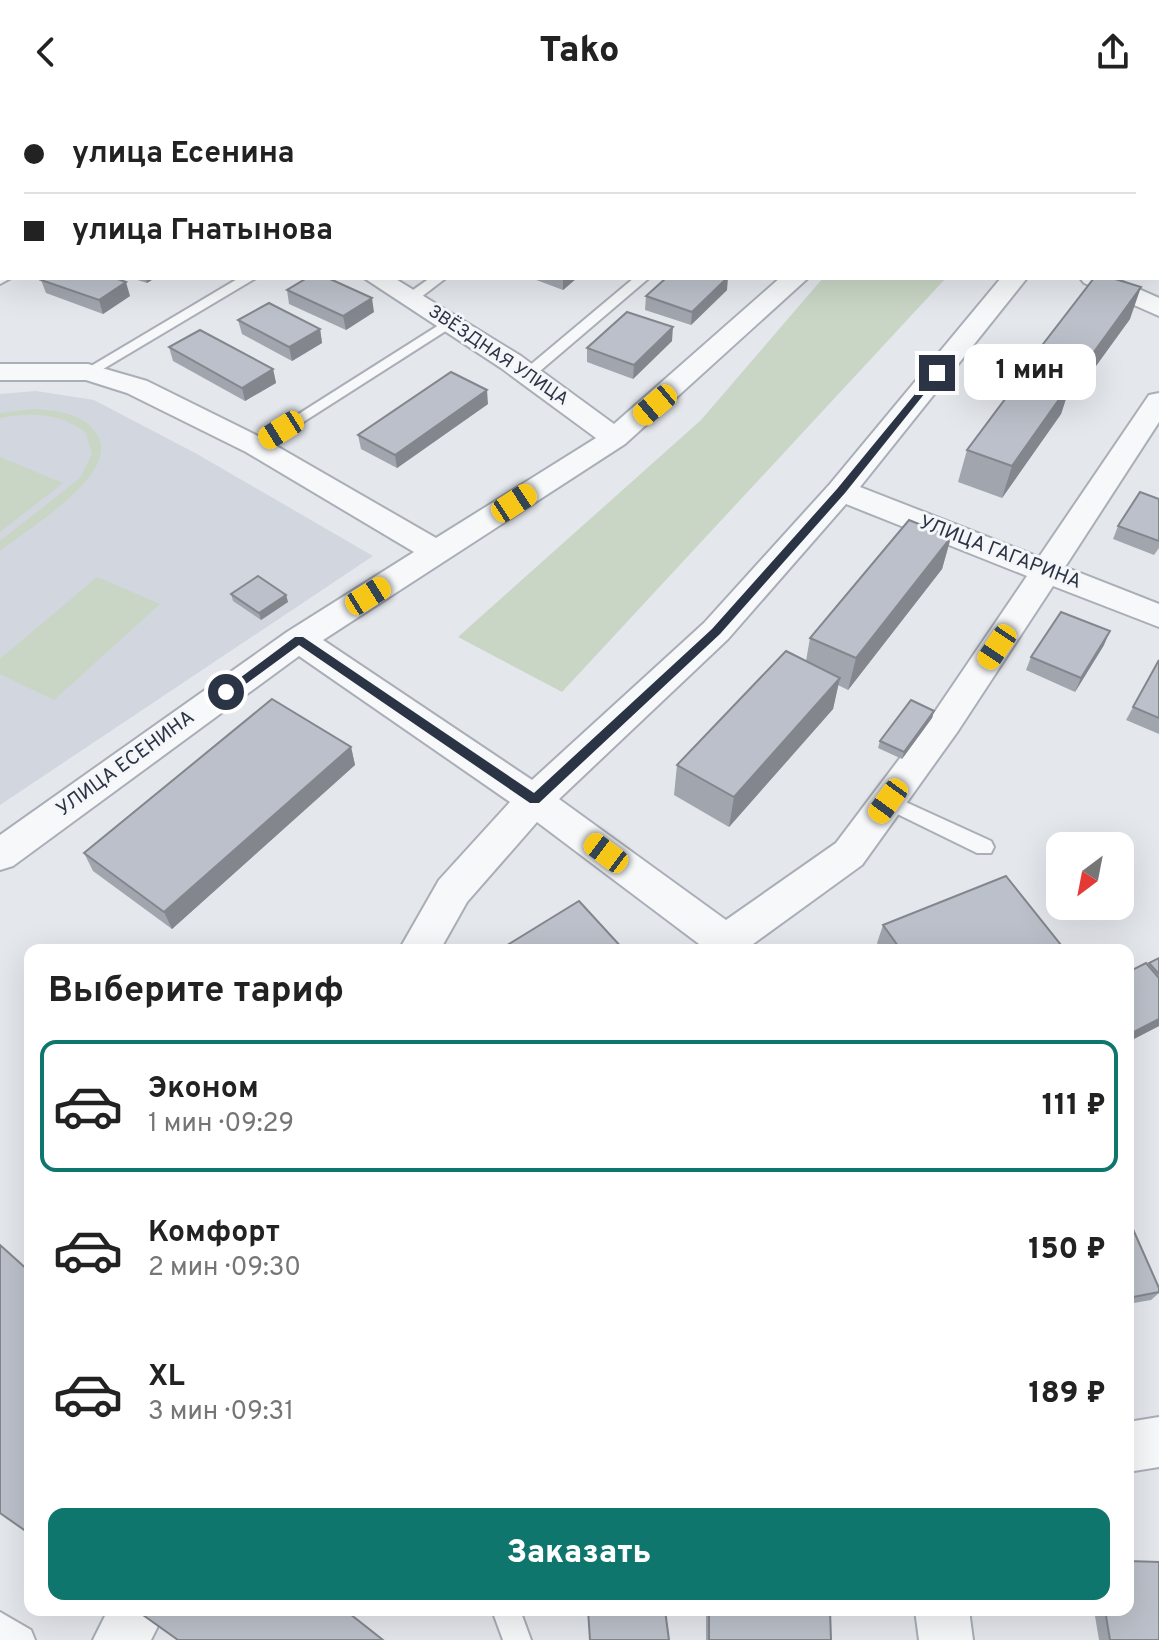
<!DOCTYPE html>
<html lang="ru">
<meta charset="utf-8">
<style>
body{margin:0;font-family:Overpass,sans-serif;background:#f6f6f6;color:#222;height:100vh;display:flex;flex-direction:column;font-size:30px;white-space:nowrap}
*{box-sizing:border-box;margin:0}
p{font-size:26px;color:#767676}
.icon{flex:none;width:44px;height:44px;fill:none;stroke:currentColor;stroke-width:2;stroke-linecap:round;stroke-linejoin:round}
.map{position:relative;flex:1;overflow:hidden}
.details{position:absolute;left:24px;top:840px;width:1110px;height:672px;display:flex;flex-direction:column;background:#fff;border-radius:16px;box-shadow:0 8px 32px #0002}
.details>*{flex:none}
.top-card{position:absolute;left:0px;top:0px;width:1160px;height:176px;box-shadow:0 8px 32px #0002;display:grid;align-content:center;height:176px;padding:0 24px;background:#fff}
.needle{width:52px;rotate:212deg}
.controls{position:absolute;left:1046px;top:728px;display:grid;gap:16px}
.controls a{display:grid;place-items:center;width:88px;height:88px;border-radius:16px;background:#fff;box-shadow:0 8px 32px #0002;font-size:40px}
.end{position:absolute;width:36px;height:36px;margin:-18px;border:10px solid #2b3445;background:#fff;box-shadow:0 0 0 4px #fff}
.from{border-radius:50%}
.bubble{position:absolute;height:56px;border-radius:16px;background:#fff;box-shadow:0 8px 32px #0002;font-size:26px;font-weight:800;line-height:56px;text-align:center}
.car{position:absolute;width:24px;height:48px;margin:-24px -12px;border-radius:10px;box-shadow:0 0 6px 2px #0007;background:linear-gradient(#f5c518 24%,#345 0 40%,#f5c518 0 76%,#345 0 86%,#f5c518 0)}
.top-card b{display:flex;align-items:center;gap:28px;height:76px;font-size:30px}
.top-card b+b{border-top:2px solid #e0e0e0}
.top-card i{width:20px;height:20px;background:#222}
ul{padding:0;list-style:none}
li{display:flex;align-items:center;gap:24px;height:132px;margin:0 16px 12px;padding:0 8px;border:4px solid transparent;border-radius:16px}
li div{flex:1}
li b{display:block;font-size:30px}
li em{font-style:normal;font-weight:800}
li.selected{border-color:#0f766e}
li>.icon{width:72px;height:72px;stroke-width:1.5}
h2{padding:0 24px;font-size:36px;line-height:96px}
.cta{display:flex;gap:16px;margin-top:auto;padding:16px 24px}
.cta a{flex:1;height:92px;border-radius:16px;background:#0f766e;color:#fff;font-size:32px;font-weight:800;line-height:92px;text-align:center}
header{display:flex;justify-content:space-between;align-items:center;height:104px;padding:0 24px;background:#fff;font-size:36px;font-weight:800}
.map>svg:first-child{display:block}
</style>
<header><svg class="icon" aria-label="back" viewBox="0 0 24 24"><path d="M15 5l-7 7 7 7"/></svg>Tako<svg class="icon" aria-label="share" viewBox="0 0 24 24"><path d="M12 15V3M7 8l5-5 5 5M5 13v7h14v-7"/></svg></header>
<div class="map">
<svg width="1159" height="1536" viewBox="0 0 1159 1536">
<rect width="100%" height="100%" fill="#e4e7ec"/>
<polygon fill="#d2d6de" points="36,287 94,296 197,350 373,452 0,701 0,290"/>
<g fill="#c9d6c5">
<polygon points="823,174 946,174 562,588 458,533 701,316"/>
<path d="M 32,305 C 56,306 85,309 98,332 C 120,370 26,426 0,447 L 0,437 L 80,374 L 92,350 L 86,329 C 61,309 31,308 0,314 L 0,309 Z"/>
<polygon points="0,353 63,379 0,428"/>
<polygon points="97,473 160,500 54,596 0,570 0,555"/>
</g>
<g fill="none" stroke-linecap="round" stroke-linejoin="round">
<defs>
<g id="service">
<polygon points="625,0 642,0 644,2 627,2"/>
<polygon points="789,0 802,0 787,2"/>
<polygon points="2,57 2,65 0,66 0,58"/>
<polygon points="0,171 2,174 11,174 0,180"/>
<polygon points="239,174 256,174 93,271 81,268"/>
<polygon points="430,174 446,174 416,197 406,197 406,191"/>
<polygon points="634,174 649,174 533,273 523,273 523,267"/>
<polygon points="450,214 457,218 455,221 261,345 251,345 248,342"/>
<polygon points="888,690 991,737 994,743 991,749 977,749 881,702 878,697"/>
<polygon points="492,1506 520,1506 531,1536 503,1536"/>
<polygon points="0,1508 31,1526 35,1536 0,1536"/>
</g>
<g id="minor">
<polygon points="168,0 190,0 192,2 170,2"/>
<rect x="0" y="24" width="2" height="14"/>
<rect x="1158" y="47" width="1" height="14"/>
<path d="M 364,174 L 394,174 L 521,252 L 614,320 L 780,174 L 808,174 L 625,340 L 323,536 L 532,676 L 704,519 L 830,380 L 1001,174 L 1027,174 L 860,383 L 1039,453 L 1149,291 L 1159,289 L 1159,318 L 1065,463 L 1159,500 L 1159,523 L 1053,482 L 958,627 L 862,761 L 749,843 L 751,846 L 707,846 L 537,718 L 467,798 L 440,846 L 399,846 L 439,776 L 510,698 L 299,552 L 13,762 L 0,766 L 0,731 L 287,528 L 414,448 L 246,348 L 127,289 L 86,276 L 0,276 L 0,260 L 88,260 L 147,277 L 266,336 L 436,434 L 596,334 L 501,264 ZM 846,400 L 1027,472 L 934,609 L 836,739 L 726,816 L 559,695 L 728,535 Z"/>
<polygon points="1080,174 1114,174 1159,194 1159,212 1084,179"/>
<polygon points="1159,1313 1159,1363 1128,1368 1128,1318"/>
<polygon points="108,1506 166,1506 151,1536 93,1536"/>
<polygon points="915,1506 969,1506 973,1536 919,1536"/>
</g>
</defs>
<use href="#service" stroke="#a9aeb7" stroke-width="4"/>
<use href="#minor" stroke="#a9aeb7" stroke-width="4"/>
<use href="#service" fill="#f7f8fa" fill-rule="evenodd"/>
<use href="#minor" fill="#f7f8fa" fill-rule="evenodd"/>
</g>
<g fill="#a1a5ae">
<polygon points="729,0 764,0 762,2 736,2"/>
<rect x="860" y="0" width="76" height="2"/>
<polygon points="0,81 2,82 2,120 0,120"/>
<polygon points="131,174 155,174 147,179"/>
<polygon points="531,174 577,174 563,186"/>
<polygon points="41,176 130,192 103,210 46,189"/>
<polygon points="287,186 374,208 346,226 289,200"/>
<polygon points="727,186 691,221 645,206 646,192"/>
<polygon points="1130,215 1072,295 1066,294 1061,310 1002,394 958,378 967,346 1032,264 1037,248"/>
<polygon points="238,216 320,225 322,239 292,257 242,230"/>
<polygon points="672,237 633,275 587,258 587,244"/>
<polygon points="169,243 273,265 276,279 245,297 173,257"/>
<polygon points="488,300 397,364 361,345 358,331"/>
<polygon points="1159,395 1159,444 1154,451 1113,435 1118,422"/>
<polygon points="951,433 942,465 848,586 838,581 833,605 729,723 674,691 677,661 806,557 810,534"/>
<polygon points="231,490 286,491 288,498 261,516 233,497"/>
<polygon points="1104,541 1075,588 1026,566 1031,553"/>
<polygon points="1159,556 1159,630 1126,616"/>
<polygon points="934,607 932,614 902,655 878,644 880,637"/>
<polygon points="351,643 355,661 172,825 93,767 84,749"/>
<polygon points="883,821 1065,846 882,846 877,839"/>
<polygon points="1159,854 1159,922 1128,938 1148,861 1149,859"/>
<polygon points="1128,1114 1159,1184 1159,1189 1151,1196 1128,1200"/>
<polygon points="706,1506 830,1506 831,1536 706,1536"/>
<polygon points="1094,1506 1128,1506 1159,1536 1099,1536"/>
</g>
<g fill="#83868d">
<polygon points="343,0 381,0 381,1 336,2"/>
<polygon points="2,132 2,149 0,151 0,134"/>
<polygon points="146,174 155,174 147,179"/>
<polygon points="563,174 577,174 563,186"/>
<polygon points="727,174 728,174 727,186 691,221 692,208"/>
<polygon points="126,178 130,192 103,210 99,196"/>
<polygon points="1141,183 1130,215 1072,295 1083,263"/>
<polygon points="372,194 374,208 346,226 343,212"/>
<polygon points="673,223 672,237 633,275 634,261"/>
<polygon points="320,225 322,239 292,257 289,243"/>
<polygon points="273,265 276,279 245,297 242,284"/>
<polygon points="1072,277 1061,310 1002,394 1012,362"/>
<polygon points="487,286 488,300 397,364 395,351"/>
<polygon points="951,433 942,465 848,586 856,554"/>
<polygon points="286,491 288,498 261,516 259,509"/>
<polygon points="1110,527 1104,541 1075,588 1081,574"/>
<polygon points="840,574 833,605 729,723 734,693"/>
<polygon points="934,607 932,614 902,655 904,648"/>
<polygon points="351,643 355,661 172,825 164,808"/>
<polygon points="1159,915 1159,922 1128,938 1128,931"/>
</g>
<g fill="#bbc0ca" stroke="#83868d" stroke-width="2">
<polygon points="279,0 343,0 336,2 282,2"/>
<polygon points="465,0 515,0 513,2 463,2"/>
<polygon points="893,0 928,0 926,2 900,2"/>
<polygon points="0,81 2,82 2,108 0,108"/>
<rect x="1158" y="130" width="1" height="24"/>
<polygon points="44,174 115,174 126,178 99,196 41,176"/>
<polygon points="307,174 328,174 372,194 343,212 287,186"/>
<polygon points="666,174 727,174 692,208 646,192"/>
<polygon points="1094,174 1112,174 1141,183 1083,263 1037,248"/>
<polygon points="269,199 320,225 289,243 238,216"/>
<polygon points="627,208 673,223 634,261 587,244"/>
<polygon points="200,226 273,265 242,284 169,243"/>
<polygon points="1029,263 1072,277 1012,362 967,346"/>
<polygon points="451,268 487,286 395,351 358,331"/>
<polygon points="1140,388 1159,395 1159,437 1118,422"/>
<polygon points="909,416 951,433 856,554 810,534"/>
<polygon points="258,472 286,491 259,509 231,490"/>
<polygon points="1061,508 1110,527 1081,574 1031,553"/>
<polygon points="786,547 840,574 734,693 677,661"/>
<polygon points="1159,556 1159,614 1133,603"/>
<polygon points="272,595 351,643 164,808 84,749"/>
<polygon points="911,596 934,607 904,648 880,637"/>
<polygon points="1006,772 1065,846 901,846 883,821"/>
<polygon points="579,797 624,846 515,846 509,840"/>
<polygon points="1159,854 1159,870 1149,859"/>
<polygon points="1146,859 1159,874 1159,915 1128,931 1128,868"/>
<polygon points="1128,1114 1159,1184 1159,1188 1128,1194"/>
<polygon points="0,1141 30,1168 30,1430 0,1409"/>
<polygon points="1128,1457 1159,1458 1159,1536 1110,1536 1105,1506 1128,1506"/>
<polygon points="136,1506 345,1506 383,1536 178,1536"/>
<polygon points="588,1506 665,1506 669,1536 590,1536"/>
<polygon points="709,1506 830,1506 831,1536 709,1536"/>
</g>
<polygon fill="#2b3445" points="934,267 941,269 845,389 720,530 539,699 530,699 299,541 231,591 221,588 295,533 303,533 534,689 712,525 837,385"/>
<g text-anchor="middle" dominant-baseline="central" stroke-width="6" stroke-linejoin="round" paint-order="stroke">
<g font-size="18" fill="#2b3445" stroke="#f4f6f9">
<text transform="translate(498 252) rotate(34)">ЗВЁЗДНАЯ УЛИЦА</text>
</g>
<g font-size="20" fill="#2b3445" stroke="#f4f6f9">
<text transform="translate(1000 449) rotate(21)">УЛИЦА ГАГАРИНА</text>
<text transform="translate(126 660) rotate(-36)">УЛИЦА ЕСЕНИНА</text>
</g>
</g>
</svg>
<div class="controls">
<a><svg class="needle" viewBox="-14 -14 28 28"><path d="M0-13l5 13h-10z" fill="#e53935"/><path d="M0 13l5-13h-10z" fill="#767676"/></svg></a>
</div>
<i class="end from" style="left:226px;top:588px"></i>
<i class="end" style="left:937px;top:269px"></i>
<div class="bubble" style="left:964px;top:240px;width:132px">1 мин</div>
<i class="car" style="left:655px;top:301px;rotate:230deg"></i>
<i class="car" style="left:281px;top:326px;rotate:238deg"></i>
<i class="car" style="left:514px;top:399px;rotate:57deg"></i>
<i class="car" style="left:368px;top:492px;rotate:58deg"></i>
<i class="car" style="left:997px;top:543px;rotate:214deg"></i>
<i class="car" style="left:888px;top:697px;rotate:216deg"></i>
<i class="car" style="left:606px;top:749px;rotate:307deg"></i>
<div class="top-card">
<b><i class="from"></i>улица Есенина</b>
<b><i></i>улица Гнатынова</b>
</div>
<section class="details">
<h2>Выберите тариф</h2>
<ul>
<li class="selected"><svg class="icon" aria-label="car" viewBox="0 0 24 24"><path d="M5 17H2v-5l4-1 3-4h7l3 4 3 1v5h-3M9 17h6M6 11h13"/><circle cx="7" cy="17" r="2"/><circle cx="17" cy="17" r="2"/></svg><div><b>Эконом</b><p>1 мин · 09:29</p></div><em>111 ₽</em></li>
<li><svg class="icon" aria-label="car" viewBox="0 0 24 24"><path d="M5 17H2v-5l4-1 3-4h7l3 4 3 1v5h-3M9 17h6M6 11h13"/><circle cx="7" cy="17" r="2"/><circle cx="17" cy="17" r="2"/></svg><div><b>Комфорт</b><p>2 мин · 09:30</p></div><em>150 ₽</em></li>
<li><svg class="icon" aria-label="car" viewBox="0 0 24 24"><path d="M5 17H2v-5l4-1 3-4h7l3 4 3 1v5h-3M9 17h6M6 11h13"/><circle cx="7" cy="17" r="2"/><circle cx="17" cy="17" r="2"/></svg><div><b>XL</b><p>3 мин · 09:31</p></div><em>189 ₽</em></li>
</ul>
<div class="cta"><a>Заказать</a></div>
</section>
</div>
